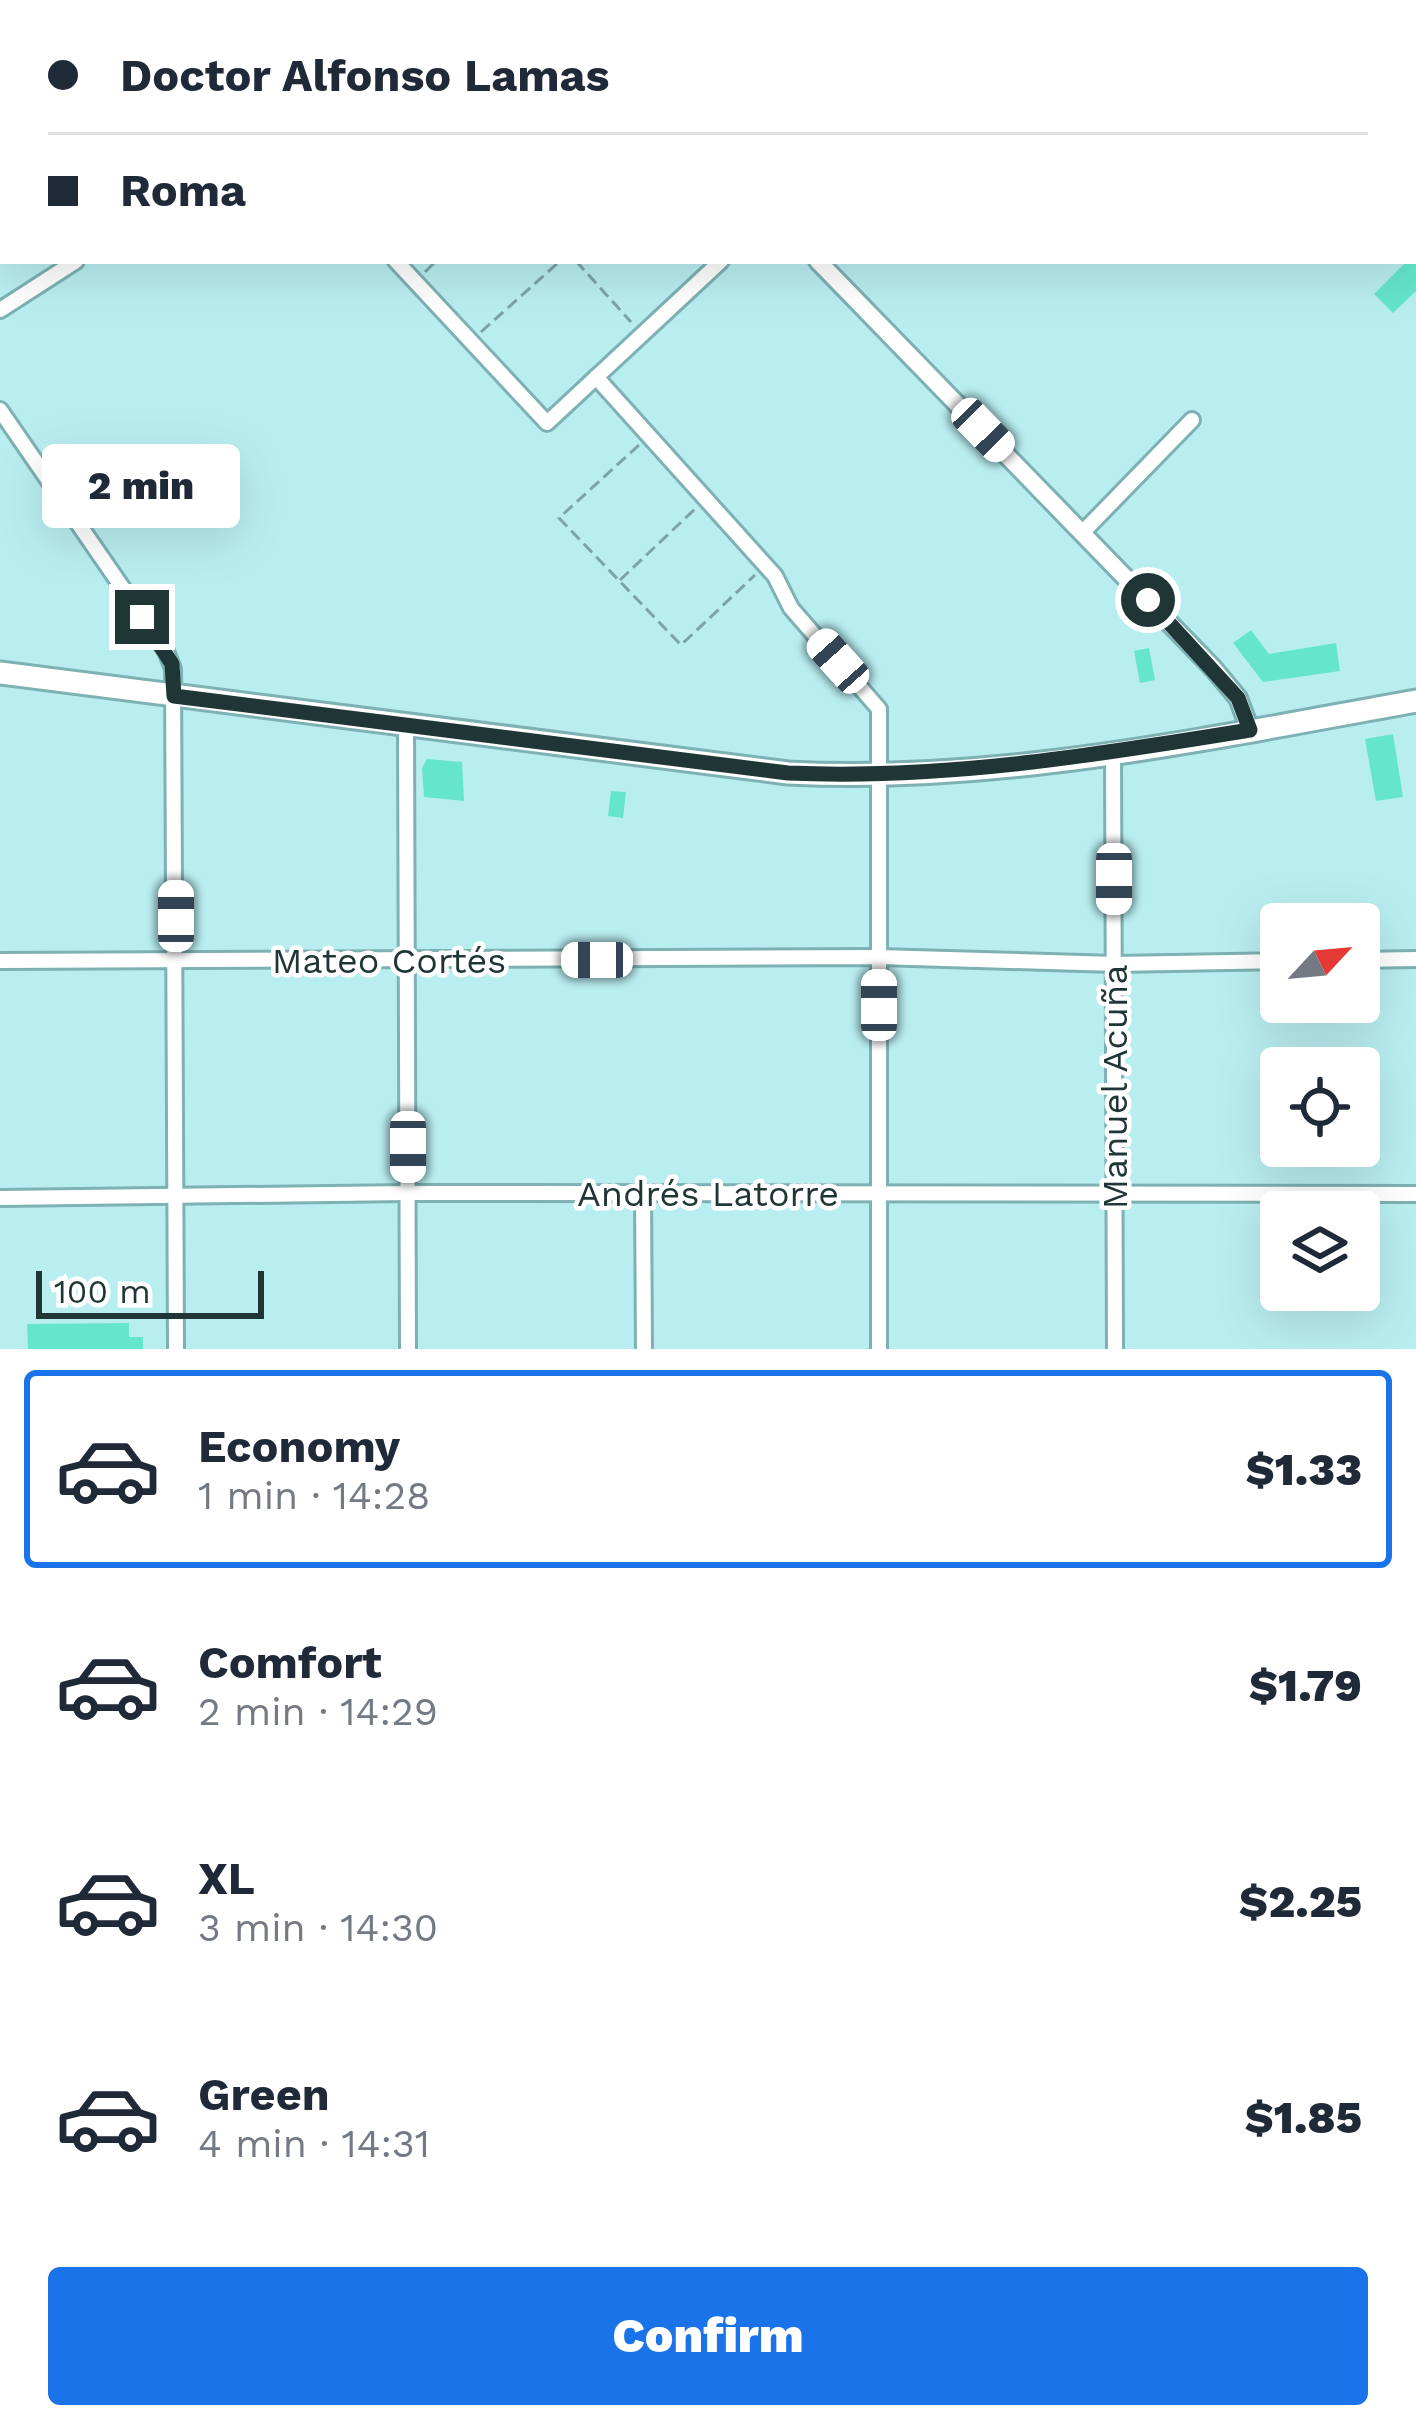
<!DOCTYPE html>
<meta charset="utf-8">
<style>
body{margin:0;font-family:"Work Sans",sans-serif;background:#f2f2f3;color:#1f2937;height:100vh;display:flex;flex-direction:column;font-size:45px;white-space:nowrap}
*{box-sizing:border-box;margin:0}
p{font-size:39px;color:#747a83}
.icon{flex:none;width:66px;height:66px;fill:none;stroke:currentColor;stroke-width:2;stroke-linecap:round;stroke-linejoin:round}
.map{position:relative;height:1349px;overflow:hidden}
.sheet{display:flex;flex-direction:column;background:#fff;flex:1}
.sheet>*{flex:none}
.guide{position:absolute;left:0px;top:0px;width:1416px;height:264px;box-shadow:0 12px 48px #0002;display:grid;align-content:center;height:264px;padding:0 48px;background:#fff}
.needle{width:78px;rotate:64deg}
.fabs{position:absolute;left:1260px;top:903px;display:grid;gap:24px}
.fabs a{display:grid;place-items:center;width:120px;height:120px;border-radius:12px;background:#fff;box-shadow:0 12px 48px #0002;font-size:60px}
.scale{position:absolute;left:36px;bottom:30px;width:228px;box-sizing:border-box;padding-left:12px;border:6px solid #1f3536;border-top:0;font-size:33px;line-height:42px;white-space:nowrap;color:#1f3536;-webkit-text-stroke:9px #fff;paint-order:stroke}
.end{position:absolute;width:54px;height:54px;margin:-27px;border:15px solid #1f3536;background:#fff;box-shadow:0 0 0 6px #fff}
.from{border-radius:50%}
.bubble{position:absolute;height:84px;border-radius:12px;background:#fff;box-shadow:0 12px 48px #0002;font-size:39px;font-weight:800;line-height:84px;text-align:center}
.car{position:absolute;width:36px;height:72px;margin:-36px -18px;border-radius:15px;box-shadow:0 0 9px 3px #0007;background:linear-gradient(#fff 24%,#345 0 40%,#fff 0 76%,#345 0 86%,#fff 0)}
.guide b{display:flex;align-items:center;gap:42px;height:114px;font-size:45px}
.guide b+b{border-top:3px solid #e0e1e3}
.guide i{width:30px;height:30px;background:#1f2937}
ul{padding:21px 0 0;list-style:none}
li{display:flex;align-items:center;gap:36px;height:198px;margin:0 24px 18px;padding:0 24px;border:6px solid transparent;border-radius:12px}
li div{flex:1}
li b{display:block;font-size:45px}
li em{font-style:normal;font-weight:800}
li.selected{border-color:#1a73e8}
li>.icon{width:108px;height:108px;stroke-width:1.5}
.cta{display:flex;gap:24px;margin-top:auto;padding:24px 48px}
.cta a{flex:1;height:138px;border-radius:12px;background:#1a73e8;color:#fff;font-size:48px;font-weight:800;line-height:138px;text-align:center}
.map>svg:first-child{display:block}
</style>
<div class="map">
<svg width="1416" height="1349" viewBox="0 0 1416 1349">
<rect width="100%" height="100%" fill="#b9eef1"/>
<g fill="#65e5cd">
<polygon points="1416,253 1416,291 1393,313 1374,294 1407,261 1413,261"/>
<polygon points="1251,630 1269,654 1336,643 1340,671 1263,682 1233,643"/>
<polygon points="1149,648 1155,680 1140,683 1134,651"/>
<polygon points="1393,734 1403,797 1376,801 1365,739"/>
<polygon points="427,759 462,762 464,801 424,797 422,768"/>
<polygon points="611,791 626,792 623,818 608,816"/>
<polygon points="129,1323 129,1337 143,1337 143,1349 28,1349 27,1324"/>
</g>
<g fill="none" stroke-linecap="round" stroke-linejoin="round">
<defs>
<g id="service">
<polyline points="335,0 338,3"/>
<polyline points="294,3 297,0"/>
<polyline points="1413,4 1416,0"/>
</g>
<g id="minor">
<polyline points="426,3 429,0"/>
<polyline points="396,261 547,423 721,261"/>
<polyline points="0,310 76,261"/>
<polyline points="596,377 775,576 791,608 879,709 879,1349"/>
<polyline points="0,410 166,651 173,669 176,1349"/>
<polyline points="1083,532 1192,420"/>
<polyline points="406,724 408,1349"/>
<polyline points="1113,752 1115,1349"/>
<polyline points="1359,960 1416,959"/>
<polyline points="0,961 879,957 1115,964 1281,961"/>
<polyline points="643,1193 644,1349"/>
<polyline points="0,1198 408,1193 1416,1194"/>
</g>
<g id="tertiary">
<polyline points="560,0 563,3"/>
<polyline points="1269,0 1272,3"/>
<polyline points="1413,138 1416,140"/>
<polyline points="818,261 1213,668 1238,698 1250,730"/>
</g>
<path id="primary" d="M 0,673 L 788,773 C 999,784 1209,738 1416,701"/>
</defs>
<use href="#service" stroke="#7db1b3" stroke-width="12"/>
<use href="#minor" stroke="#7db1b3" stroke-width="20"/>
<use href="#tertiary" stroke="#7db1b3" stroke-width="22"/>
<use href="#primary" stroke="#7db1b3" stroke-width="27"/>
<g stroke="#7ca4a6" stroke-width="3" stroke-dasharray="12 6" stroke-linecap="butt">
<polyline points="576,261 631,322"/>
<polyline points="425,272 436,261"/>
<polyline points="481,332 560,261"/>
<polyline points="639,445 559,518 681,645 755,575"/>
<polyline points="620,580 696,508"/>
</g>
<use href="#service" stroke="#fff" stroke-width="6"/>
<use href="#minor" stroke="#fff" stroke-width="14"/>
<use href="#tertiary" stroke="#fff" stroke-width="16"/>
<use href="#primary" stroke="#fff" stroke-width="21"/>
</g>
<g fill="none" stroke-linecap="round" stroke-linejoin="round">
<path stroke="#1f3536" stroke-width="15" d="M 142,617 L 172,664 L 174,696 L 788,773 C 944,780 1096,755 1250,730 L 1238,698 L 1148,600"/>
</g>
<g text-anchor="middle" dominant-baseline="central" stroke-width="9" stroke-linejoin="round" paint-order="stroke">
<g font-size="36" fill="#1f3536" stroke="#fff">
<text x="389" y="961">Mateo Cortés</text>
<text transform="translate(1115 1087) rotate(-90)">Manuel Acuña</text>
<text x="708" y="1194">Andrés Latorre</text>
</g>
</g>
</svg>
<div class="fabs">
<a><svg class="needle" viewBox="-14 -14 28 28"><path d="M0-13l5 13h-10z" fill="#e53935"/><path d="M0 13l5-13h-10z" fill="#747a83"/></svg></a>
<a><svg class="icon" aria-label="locate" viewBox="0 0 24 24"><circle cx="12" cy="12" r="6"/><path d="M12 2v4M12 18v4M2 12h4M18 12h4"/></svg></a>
<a><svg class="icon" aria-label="layers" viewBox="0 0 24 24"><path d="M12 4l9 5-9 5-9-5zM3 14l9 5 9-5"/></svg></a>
</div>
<div class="scale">100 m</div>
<i class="end from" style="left:1148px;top:600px"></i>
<i class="end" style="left:142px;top:617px"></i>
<div class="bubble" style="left:42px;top:444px;width:198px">2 min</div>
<i class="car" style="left:983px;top:430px;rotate:136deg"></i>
<i class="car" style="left:838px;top:661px;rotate:318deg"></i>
<i class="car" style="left:1114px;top:879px;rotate:180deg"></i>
<i class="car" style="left:176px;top:916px;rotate:0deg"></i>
<i class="car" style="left:597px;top:960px;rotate:270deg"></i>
<i class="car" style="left:879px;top:1005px;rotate:0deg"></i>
<i class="car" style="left:408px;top:1147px;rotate:180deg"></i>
<div class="guide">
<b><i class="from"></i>Doctor Alfonso Lamas</b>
<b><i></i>Roma</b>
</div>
</div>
<section class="sheet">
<ul>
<li class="selected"><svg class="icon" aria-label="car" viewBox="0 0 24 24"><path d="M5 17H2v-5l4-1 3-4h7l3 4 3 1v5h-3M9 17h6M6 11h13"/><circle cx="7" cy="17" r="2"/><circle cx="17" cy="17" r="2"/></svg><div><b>Economy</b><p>1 min · 14:28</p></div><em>$1.33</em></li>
<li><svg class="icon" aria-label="car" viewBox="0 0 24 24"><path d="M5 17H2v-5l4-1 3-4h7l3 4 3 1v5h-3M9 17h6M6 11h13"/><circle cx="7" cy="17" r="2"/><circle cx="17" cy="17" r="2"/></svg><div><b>Comfort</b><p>2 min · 14:29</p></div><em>$1.79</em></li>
<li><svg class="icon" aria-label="car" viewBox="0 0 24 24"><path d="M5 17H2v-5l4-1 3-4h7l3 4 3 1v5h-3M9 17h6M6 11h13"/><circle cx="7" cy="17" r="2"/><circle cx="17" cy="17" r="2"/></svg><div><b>XL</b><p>3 min · 14:30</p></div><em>$2.25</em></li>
<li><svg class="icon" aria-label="car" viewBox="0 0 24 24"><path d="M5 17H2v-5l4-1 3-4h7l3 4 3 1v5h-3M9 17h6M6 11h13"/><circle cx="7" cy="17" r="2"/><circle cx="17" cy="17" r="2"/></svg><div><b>Green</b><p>4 min · 14:31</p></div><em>$1.85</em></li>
</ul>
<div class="cta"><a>Confirm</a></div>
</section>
